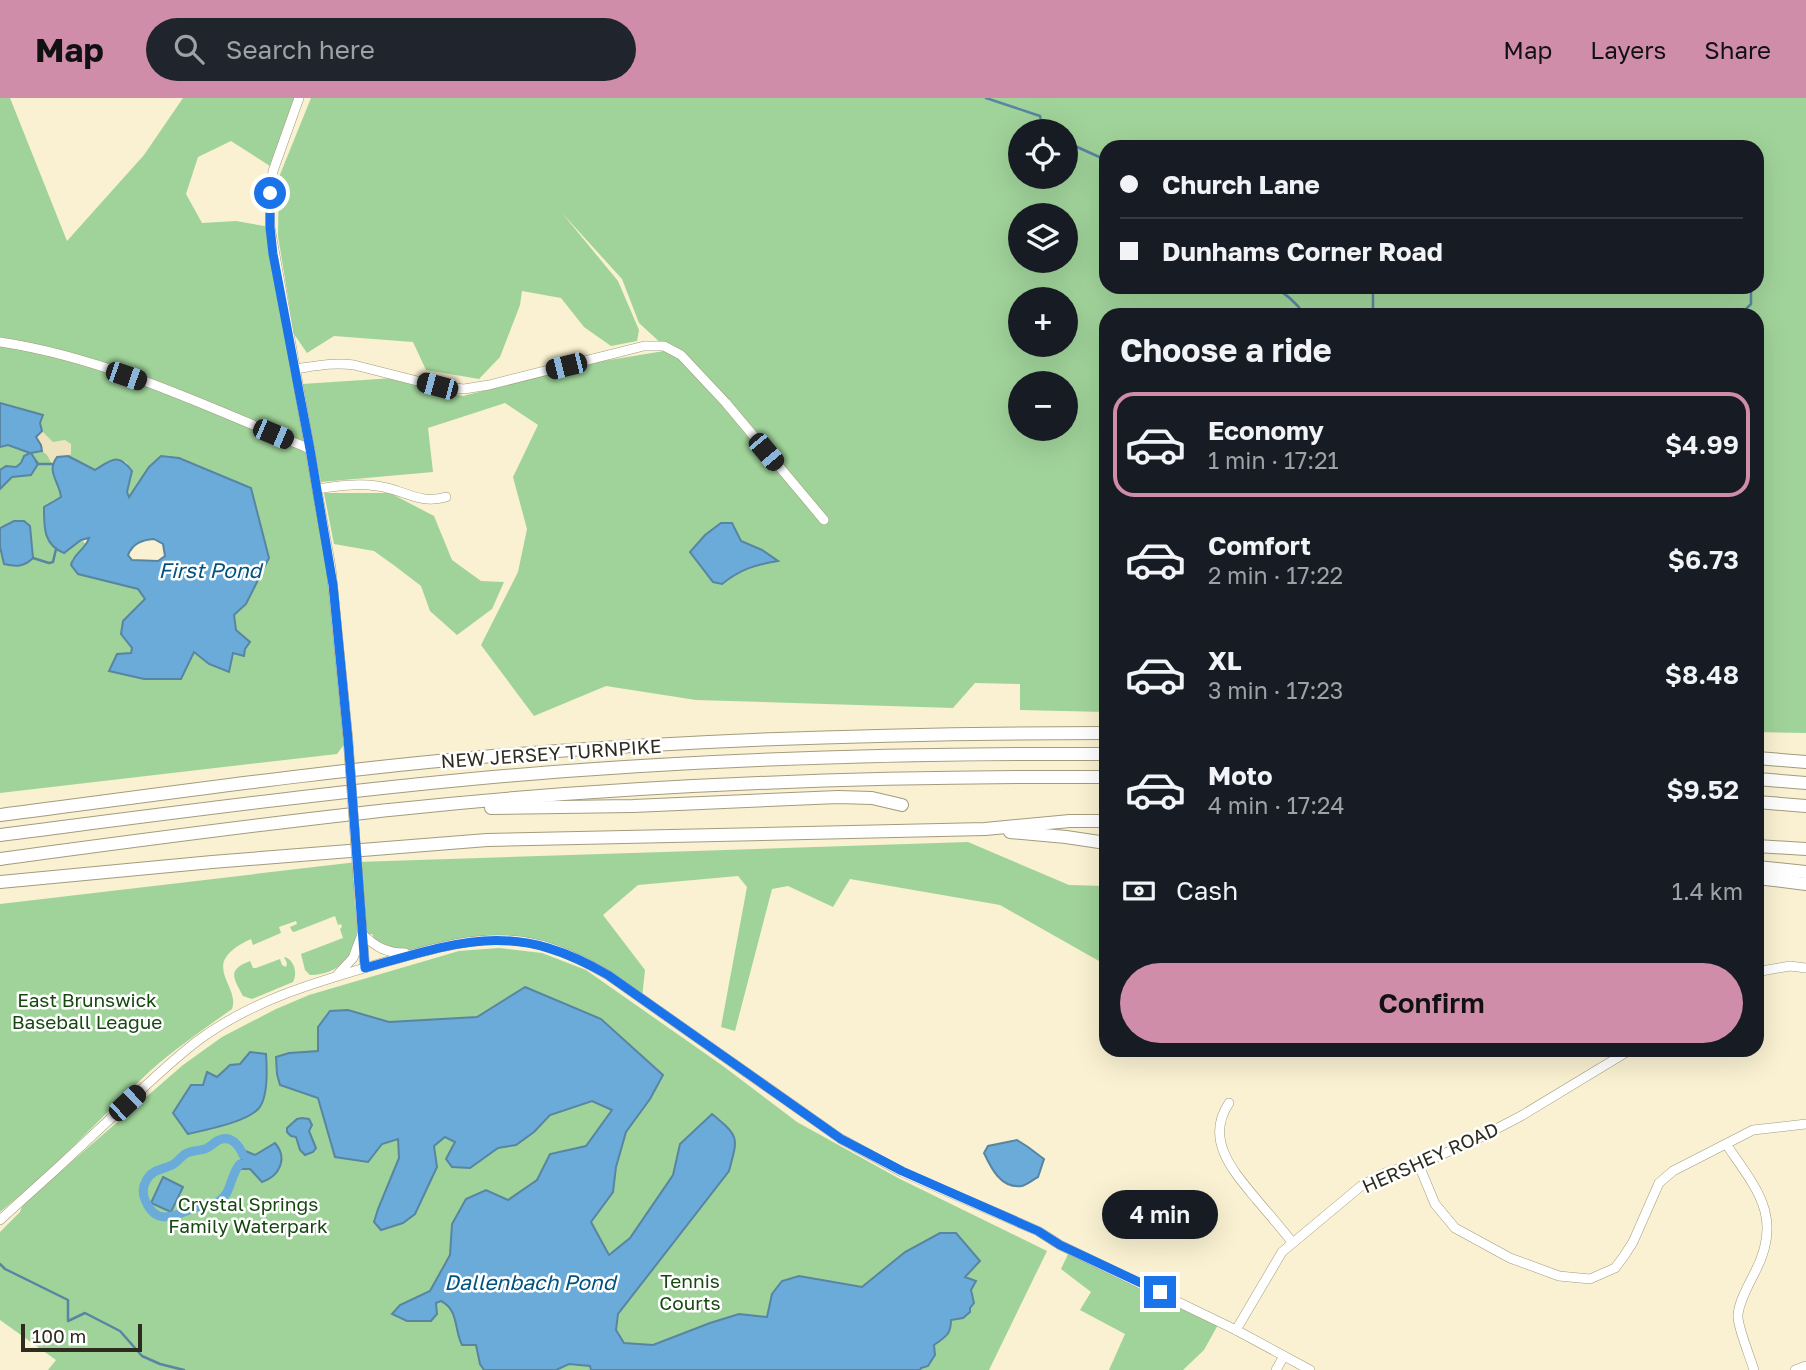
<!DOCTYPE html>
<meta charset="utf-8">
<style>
body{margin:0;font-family:"Golos Text",sans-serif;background:#20242c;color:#f1f3f6;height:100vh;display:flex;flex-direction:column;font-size:26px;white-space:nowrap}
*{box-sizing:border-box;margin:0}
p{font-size:23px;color:#9ea1a6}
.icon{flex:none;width:38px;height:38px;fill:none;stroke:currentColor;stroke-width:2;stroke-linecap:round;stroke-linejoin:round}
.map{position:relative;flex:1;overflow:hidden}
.sheet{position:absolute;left:1099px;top:210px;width:665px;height:749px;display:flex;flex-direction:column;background:#171b24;border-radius:21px;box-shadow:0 7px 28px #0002}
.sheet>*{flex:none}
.top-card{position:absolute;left:1099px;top:42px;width:665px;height:154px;border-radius:21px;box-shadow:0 7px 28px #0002;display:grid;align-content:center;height:154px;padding:0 21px;background:#171b24}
.controls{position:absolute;left:1008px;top:21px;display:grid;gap:14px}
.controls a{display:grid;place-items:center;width:70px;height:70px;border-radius:50%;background:#171b24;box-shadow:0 7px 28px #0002;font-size:35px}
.scale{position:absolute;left:21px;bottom:18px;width:121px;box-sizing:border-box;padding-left:7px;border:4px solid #2e2b1f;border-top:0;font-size:19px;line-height:24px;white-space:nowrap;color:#2e2b1f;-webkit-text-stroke:5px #fff;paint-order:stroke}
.end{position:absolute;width:32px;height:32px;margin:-16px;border:9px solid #1a73e8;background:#fff;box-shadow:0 0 0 4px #fff}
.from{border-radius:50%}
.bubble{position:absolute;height:49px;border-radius:24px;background:#171b24;box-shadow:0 7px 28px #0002;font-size:23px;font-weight:600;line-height:49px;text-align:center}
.car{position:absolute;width:21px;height:42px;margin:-21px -10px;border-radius:9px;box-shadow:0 0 5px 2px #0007;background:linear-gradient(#222 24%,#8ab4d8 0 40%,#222 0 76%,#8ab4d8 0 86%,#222 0)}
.top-card b{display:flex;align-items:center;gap:24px;height:66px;font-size:26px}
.top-card b+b{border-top:2px solid #363941}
.top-card i{width:18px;height:18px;background:#f1f3f6}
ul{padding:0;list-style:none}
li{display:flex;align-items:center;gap:21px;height:105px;margin:0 14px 10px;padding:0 7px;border:4px solid transparent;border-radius:21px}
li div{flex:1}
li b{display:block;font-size:26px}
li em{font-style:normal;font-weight:600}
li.current{border-color:#cf8da9}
li>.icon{width:63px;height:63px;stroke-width:1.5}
h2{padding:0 21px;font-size:32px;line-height:84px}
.pay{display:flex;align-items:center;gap:18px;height:77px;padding:0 21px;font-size:26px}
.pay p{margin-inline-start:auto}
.primary-button{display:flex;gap:14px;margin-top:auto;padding:14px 21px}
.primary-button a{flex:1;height:80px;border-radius:42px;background:#cf8da9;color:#111;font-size:28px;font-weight:600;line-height:80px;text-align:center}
header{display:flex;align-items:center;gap:42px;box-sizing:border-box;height:98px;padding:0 35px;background:#cf8da9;color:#111}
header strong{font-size:33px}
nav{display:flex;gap:38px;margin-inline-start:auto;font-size:24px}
.search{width:490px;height:63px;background:#20242c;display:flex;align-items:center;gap:18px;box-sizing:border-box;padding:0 24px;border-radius:38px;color:#9ea1a6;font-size:26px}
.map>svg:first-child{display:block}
</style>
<header>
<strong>Map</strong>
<div class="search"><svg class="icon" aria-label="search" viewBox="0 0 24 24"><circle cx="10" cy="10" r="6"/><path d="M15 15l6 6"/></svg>Search here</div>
<nav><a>Map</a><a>Layers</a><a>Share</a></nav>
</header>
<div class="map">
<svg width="1806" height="1272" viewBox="0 0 1806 1272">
<rect width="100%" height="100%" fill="#f9f1d1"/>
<g fill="#a0d39a" fill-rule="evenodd">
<path d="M 0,0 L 10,0 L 67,143 L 144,57 L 183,0 L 296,0 L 270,68 L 231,43 L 198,59 L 186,96 L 202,125 L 236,123 L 270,129 L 323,421 L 348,641 L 337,656 L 0,695 L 0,449 L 31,441 L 30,428 L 1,428 L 0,430 L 0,391 L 12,379 L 31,377 L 21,365 L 15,370 L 6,368 L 0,372 L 0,349 L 8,347 L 31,355 L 42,317 L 0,305 ZM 179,360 L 251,390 L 144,581 L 131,555 L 132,550 L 121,536 L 145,501 L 138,491 L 78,476 L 72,461 L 87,448 L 52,403 L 61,399 L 60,392 L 112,362 L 126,364 L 132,373 L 127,394 L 128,399 L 149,369 Z"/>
<path d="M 311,0 L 1806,0 L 1806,635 L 1757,634 L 1757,217 L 1106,217 L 1106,614 L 1020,612 L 1020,586 L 975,585 L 953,610 L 696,602 L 606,588 L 534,618 L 481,547 L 518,474 L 527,431 L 513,379 L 538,327 L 505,305 L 428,330 L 433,374 L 321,384 L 302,286 L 394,280 L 463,298 L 591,265 L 670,252 L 664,248 L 639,225 L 622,181 L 562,115 L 618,183 L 639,232 L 637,243 L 611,248 L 584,229 L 561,200 L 522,193 L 520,207 L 500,259 L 479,281 L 426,272 L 413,244 L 334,238 L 307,255 L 294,236 L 278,138 L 279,79 ZM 1020,33 L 1066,33 L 1066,79 L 1020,79 ZM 1106,49 L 1757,49 L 1757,189 L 1106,189 ZM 1020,117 L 1066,117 L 1066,163 L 1020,163 ZM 1020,201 L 1066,201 L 1066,247 L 1020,247 ZM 1020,285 L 1066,285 L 1066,331 L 1020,331 Z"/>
<polygon points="324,395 390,395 434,418 452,462 481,483 504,484 492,511 457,537 430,513 421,488 395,468 374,453 334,446"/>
<path d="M 968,744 L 1069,787 L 1106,788 L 1106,867 L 1000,807 L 850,781 L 833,809 L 788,788 L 772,791 L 735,933 L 721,929 L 747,789 L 738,778 L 638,787 L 603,817 L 645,872 L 642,900 L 564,855 L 499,842 L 417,855 L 392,851 L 376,843 L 372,836 L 362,836 L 359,794 L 354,794 C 354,819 365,843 345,863 C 336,872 324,877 310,877 L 305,872 L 301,856 L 343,840 L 340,831 L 342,829 L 341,826 L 338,827 L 335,818 L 294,834 L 292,833 L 290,829 L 297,826 L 296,823 L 279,829 L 281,835 L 253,847 L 251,841 C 196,866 241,887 232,911 C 204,931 176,950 150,973 C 100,1020 54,1071 0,1114 L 0,806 L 357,764 Z"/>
<polygon points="499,850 542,855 586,872 723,968 797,1024 898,1080 1047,1153 989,1272 48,1272 56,1262 0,1222 0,1134 20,1114 23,1106 183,967 222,939 276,911 309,897 459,853"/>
<path d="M 284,859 C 294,861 298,875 293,884 L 252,901 L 243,898 C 233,879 227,872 250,863 L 253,870 L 256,870 L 280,861 L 282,867 L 286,869 L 287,865 Z"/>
<polygon points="1070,1152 1219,1225 1204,1252 1183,1272 1109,1272 1125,1236 1080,1212 1091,1194 1061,1171"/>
</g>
<polygon fill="#ede3bf" points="42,333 53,344 65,342 71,346 71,356 68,358 58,359 52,366 47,357 42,353 41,347 36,339 37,336"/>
<g fill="#6aabd9" stroke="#5885a1" stroke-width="2" fill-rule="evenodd">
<polygon points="0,305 43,317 40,325 42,333 36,339 41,347 42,353 31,355 38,366 31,377 12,379 0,391 0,372 6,368 16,369 21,365 24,358 30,355 8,347 0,349"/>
<path d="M 68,358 L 95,372 C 111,362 118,354 132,373 L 127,394 L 129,399 L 149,369 L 161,358 L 179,360 L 251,390 L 269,460 L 246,506 L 234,517 L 236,532 L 250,544 L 245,551 L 244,558 L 233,555 L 229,574 L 209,566 L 194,554 L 181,581 L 144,581 L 109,573 L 117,556 L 131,555 L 132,550 L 121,536 L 123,523 L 145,501 L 138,491 L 78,476 L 71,467 C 73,456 86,451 89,440 L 81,442 L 64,455 C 43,447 44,428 44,409 L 61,399 C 59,383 46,374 57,359 ZM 154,441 L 163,446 L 165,458 L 158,463 L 132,462 L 128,457 C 133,445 142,442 154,441 Z"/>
<path d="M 14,423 L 24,423 L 30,428 L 33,460 C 24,469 16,469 4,466 L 0,449 L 0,430 Z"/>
<path d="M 721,425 L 732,425 L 741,443 L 762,452 L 778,463 C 754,467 741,471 722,486 L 713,484 L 690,454 L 705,437 Z"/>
<path d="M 525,889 L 601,921 L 663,977 L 650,1001 L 626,1034 L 616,1069 L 613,1094 L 591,1124 L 609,1157 L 630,1140 L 673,1077 L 680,1046 L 712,1016 C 740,1039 738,1039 729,1073 L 618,1216 L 616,1232 L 624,1245 L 653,1247 L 710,1225 L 739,1216 L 767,1219 L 772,1196 L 782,1183 L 799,1178 L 862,1189 L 905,1154 L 940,1135 L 956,1135 L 980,1163 L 965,1179 L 976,1183 L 971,1192 L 974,1205 L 970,1210 L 970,1214 L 963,1220 L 951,1222 C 951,1237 945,1239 934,1247 L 935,1257 L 928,1268 L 921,1270 L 920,1272 L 591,1272 L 590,1268 L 569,1266 L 556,1272 L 484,1272 L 480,1266 L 476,1247 L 462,1247 C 454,1232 459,1212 441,1203 L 436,1205 L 437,1216 L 431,1223 L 407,1223 L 392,1216 L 400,1207 L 430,1193 L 450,1157 L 452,1126 L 466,1101 L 486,1092 L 508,1102 L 537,1082 L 550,1056 L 586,1048 L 612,1012 L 592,1003 L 550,1017 L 534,1034 L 516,1047 L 498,1050 L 470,1070 L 452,1069 L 446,1061 L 455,1044 L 445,1039 L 434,1048 L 437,1069 L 415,1116 L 403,1125 L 381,1132 L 374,1124 L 378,1111 L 399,1060 L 398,1041 L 382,1046 L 368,1064 L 335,1059 L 318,1000 L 280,987 L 277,976 L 276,959 L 289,955 L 318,953 L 318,929 L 330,913 L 348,912 L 389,924 L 477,919 Z"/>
<path d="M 250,954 L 266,956 C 267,970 268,999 259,1010 C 248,1024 205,1032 188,1036 L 173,1015 L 191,987 L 203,987 L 207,974 L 217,979 L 230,967 L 240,966 Z"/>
<polygon points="302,1020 309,1021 312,1027 309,1033 316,1050 313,1054 305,1057 300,1052 296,1039 291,1038 287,1034 287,1030 297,1021"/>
<path d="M 1017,1042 L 1028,1049 L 1044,1061 L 1038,1079 C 1034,1081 1027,1087 1022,1088 C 1001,1091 991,1070 984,1055 L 988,1048 Z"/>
<path d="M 275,1045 C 288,1060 280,1078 262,1084 L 250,1071 L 240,1071 L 243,1052 L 255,1057 Z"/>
<polygon points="163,1079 183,1089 171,1114 151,1105"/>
</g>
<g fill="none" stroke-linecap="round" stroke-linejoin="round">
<g stroke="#5885a1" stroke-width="2.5">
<polyline points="986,0 1040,18 1043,33"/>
<polyline points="1066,44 1106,62"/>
<path d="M 1273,189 C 1286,195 1297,206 1305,217"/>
<polyline points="1368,217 1373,210 1373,192 1376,189"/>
<polyline points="1740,217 1751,206 1751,192"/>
<polyline points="36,363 38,366 52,366"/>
<polyline points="33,460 49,465 53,464 56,451"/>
<polyline points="0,1166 5,1171 68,1202 68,1223 85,1215 120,1233 142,1258 160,1266 184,1272"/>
</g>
<path stroke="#6aabd9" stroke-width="9" d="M 240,1066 C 229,1079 232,1095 219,1103 C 213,1107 205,1107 198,1109 C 180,1114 158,1131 146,1104 C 143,1098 142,1090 146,1083 C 152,1071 162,1072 172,1067 C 177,1065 180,1060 185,1056 C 191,1052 199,1053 205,1051 C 211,1049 214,1044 219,1042 C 231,1037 239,1047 243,1057"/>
<defs>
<g id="minor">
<polyline points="299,0 273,73 270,95 270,129 331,470 348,641"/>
<path d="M 0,244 C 107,260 211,310 310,351"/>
<path d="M 295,271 C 315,268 334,264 354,267 L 437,288 L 464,291 L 489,287 L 644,248 L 664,248 L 681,257 L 726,305 L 824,422"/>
<path d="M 317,391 C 337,388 357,385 377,388 C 403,391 419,407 446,399"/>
<polyline points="358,781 365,870"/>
<polyline points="1757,875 1761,873 1790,868 1806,870"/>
<path d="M 338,876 L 353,860 L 362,836 C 376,849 386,855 405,855"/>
<path d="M 1229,1005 C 1204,1042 1234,1074 1257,1102 C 1269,1116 1281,1130 1292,1144"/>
<path d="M 1726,1046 C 1756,1090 1784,1119 1755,1174 C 1749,1186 1737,1207 1738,1220 C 1739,1232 1750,1259 1754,1272"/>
<polyline points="1418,1065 1435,1106 1455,1130 1510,1160 1559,1178 1590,1181 1615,1170 1624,1158 1633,1144 1659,1085 1673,1073 1753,1032 1806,1026"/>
<path d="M 0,1122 C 37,1089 73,1056 109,1022 C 137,996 165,968 196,944 C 251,902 319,883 385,864 C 429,852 473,837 520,843 C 552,847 581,861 608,877 L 841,1041 L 902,1074 L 1038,1133 L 1060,1147 L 1236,1232 L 1310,1272"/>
<polyline points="1236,1232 1282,1154 1361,1088 1385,1075 1434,1060 1479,1040 1521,1018 1630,952"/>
<polyline points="1276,1272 1284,1258"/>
<polyline points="1795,1272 1806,1268"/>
</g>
<g id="highway">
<polyline points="1757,660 1806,664"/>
<polyline points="1757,681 1806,685"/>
<polyline points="1757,704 1806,708"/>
<polyline points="491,710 633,708 838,699 872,700 902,707"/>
<path d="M 0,717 C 164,696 328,672 493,658 C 697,641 901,635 1106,635"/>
<polyline points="1010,734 1066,739 1106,745"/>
<path d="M 0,737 C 164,716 328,694 493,679 C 696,661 902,655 1106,656"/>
<polyline points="1757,748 1806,751"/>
<path d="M 0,761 C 133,743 265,725 399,711 C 633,686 870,678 1106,679"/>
<polyline points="1757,769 1806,774"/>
<polyline points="1757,780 1806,786"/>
<polyline points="0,784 212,764 487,742 985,731 1070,723 1106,723"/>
</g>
</defs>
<use href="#minor" stroke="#a29b7d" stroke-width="10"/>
<use href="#highway" stroke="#a29b7d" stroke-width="14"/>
<use href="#minor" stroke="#fff" stroke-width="9"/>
<use href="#highway" stroke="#fff" stroke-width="12"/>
<defs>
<polyline id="minor-bridge" points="348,641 358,781"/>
</defs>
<use href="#minor-bridge" stroke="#a29b7d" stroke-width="10" stroke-linecap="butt"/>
<use href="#minor-bridge" stroke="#fff" stroke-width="9"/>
</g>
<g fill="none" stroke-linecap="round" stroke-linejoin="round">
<path stroke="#1a73e8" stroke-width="9" d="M 270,95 L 270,129 L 273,156 L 310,351 L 333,487 L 348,641 L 365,870 C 462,843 515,822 608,877 L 841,1041 L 902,1073 L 1038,1133 L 1060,1147 L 1160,1194"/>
</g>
<g text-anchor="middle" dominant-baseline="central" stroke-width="5" stroke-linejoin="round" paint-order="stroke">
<g font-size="19" fill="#2e2b1f" stroke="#fff">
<text transform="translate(551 655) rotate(-4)">NEW JERSEY TURNPIKE</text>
<text transform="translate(1430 1059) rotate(-24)">HERSHEY ROAD</text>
</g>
<g font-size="19" fill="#15470f" stroke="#fff">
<text x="87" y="901">East Brunswick<tspan x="87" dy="22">Baseball League</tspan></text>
<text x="248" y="1105">Crystal Springs<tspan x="248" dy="22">Family Waterpark</tspan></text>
<text x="690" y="1182">Tennis<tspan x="690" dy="22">Courts</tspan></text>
</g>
<g font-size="21" font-style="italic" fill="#00537f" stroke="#fff">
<text x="210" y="472">First Pond</text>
<text x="530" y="1184">Dallenbach Pond</text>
</g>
</g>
</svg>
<div class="controls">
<a><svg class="icon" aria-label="locate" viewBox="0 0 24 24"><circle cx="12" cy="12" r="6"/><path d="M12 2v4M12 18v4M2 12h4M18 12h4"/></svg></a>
<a><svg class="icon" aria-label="layers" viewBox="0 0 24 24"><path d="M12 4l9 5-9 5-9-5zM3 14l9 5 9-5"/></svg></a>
<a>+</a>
<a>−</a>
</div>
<div class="scale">100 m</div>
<i class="end from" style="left:270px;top:95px"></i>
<i class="end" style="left:1160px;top:1194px"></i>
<div class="bubble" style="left:1102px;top:1092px;width:116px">4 min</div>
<i class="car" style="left:566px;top:268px;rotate:256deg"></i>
<i class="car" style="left:126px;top:278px;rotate:109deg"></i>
<i class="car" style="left:437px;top:288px;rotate:285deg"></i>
<i class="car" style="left:273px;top:336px;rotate:113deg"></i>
<i class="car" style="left:766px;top:354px;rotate:140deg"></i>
<i class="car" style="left:127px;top:1005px;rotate:47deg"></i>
<div class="top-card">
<b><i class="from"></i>Church Lane</b>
<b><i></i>Dunhams Corner Road</b>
</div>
<section class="sheet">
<h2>Choose a ride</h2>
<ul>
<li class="current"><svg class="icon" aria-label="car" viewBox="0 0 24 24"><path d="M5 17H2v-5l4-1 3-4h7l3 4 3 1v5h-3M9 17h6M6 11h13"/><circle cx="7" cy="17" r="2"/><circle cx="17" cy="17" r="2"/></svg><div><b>Economy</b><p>1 min · 17:21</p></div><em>$4.99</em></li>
<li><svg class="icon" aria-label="car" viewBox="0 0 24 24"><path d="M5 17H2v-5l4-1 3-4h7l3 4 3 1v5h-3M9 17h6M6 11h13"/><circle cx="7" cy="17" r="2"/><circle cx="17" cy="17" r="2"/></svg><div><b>Comfort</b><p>2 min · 17:22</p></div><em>$6.73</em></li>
<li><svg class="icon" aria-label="car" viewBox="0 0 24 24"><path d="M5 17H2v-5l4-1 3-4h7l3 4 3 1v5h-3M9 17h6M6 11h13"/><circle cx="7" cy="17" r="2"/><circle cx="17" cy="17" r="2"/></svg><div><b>XL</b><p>3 min · 17:23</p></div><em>$8.48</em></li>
<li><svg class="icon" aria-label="car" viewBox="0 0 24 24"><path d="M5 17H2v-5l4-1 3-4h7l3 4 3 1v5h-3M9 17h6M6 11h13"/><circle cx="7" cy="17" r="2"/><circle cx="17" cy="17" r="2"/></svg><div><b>Moto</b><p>4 min · 17:24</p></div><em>$9.52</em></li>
</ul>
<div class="pay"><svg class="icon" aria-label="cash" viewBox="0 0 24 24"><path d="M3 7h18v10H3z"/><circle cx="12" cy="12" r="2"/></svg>Cash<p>1.4 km</p></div>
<div class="primary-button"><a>Confirm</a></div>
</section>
</div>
